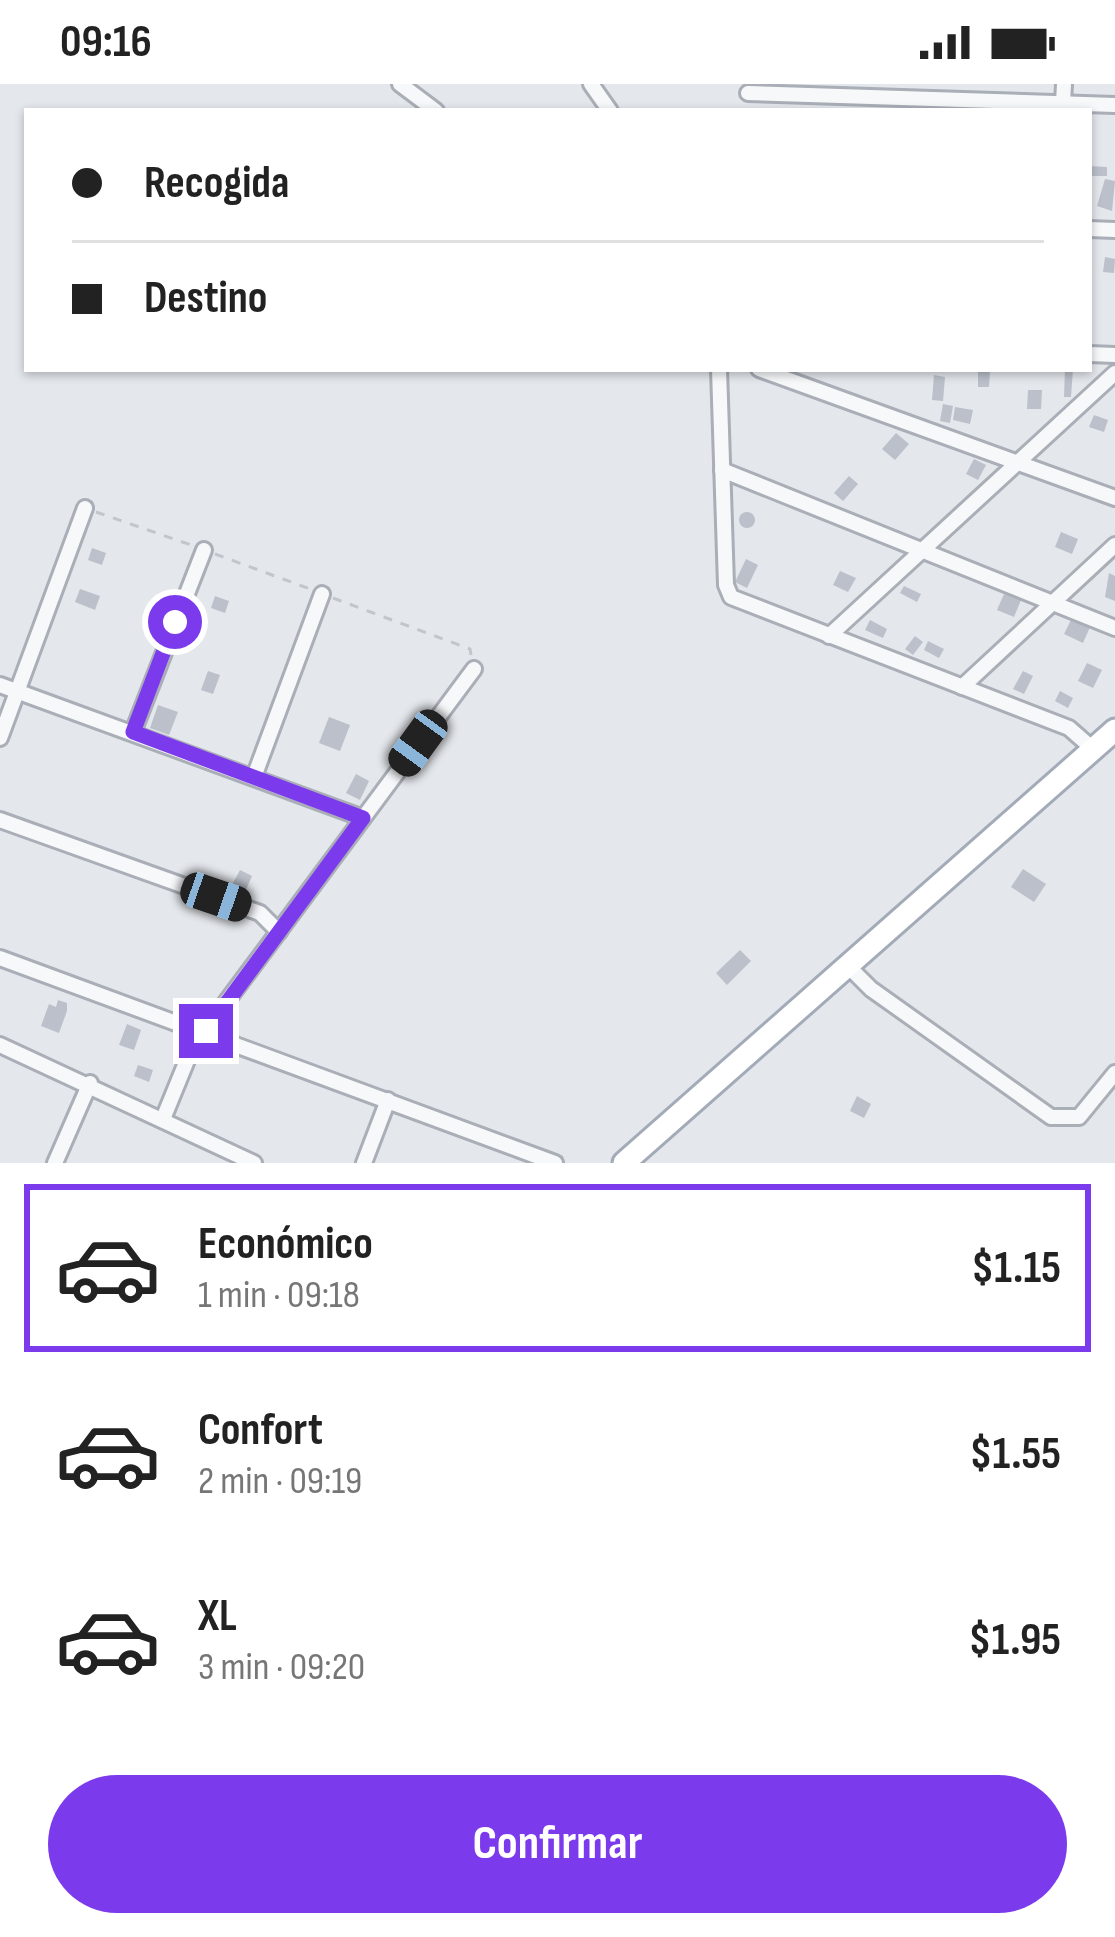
<!DOCTYPE html>
<html lang="es">
<meta charset="utf-8">
<style>
body{margin:0;font-family:"Sofia Sans Condensed",sans-serif;background:#f2f2f2;color:#222;height:100vh;display:flex;flex-direction:column;font-size:45px;white-space:nowrap}
*{box-sizing:border-box;margin:0}
p{font-size:39px;color:#767676}
.icon{flex:none;width:66px;height:66px;fill:none;stroke:currentColor;stroke-width:2;stroke-linecap:round;stroke-linejoin:round}
.map{position:relative;height:1079px;overflow:hidden}
.details{display:flex;flex-direction:column;background:#fff;flex:1}
.details>*{flex:none}
.banner{position:absolute;left:24px;top:24px;width:1068px;height:264px;border-radius:0px;box-shadow:0 3px 9px #0004;display:grid;align-content:center;height:264px;padding:0 48px;background:#fff}
.end{position:absolute;width:54px;height:54px;margin:-27px;border:15px solid #7c3aed;background:#fff;box-shadow:0 0 0 6px #fff}
.from{border-radius:50%}
.car{position:absolute;width:36px;height:72px;margin:-36px -18px;border-radius:15px;box-shadow:0 0 9px 3px #0007;background:linear-gradient(#222 24%,#8ab4d8 0 40%,#222 0 76%,#8ab4d8 0 86%,#222 0)}
.banner b{display:flex;align-items:center;gap:42px;height:114px;font-size:45px}
.banner b+b{border-top:3px solid #e0e0e0}
.banner i{width:30px;height:30px;background:#222}
ul{padding:21px 0 0;list-style:none}
li{display:flex;align-items:center;gap:36px;height:168px;margin:0 24px 18px;padding:0 24px;border:6px solid transparent;border-radius:0px}
li div{flex:1}
li b{display:block;font-size:45px}
li em{font-style:normal;font-weight:700}
li.active{border-color:#7c3aed}
li>.icon{width:108px;height:108px;stroke-width:1.5}
.cta{display:flex;gap:24px;margin-top:auto;padding:24px 48px}
.cta a{flex:1;height:138px;border-radius:72px;background:#7c3aed;color:#fff;font-size:48px;font-weight:700;line-height:138px;text-align:center}
.status{display:flex;justify-content:space-between;align-items:center;height:84px;padding:0 60px;background:#fff;direction:ltr}
.status svg{height:33px;fill:currentColor}
.map>svg:first-child{display:block}
</style>
<div class="status"><b>09:16</b><svg viewBox="0 0 49 12"><path d="M0 12V9h3v3zM5 12V6h3v6zM10 12V3h3v9zM15 12V0h3v12zM26 1h20v11H26zM47 4h2v5h-2z"/></svg></div>
<div class="map">
<svg width="1115" height="1079" viewBox="0 0 1115 1079">
<rect width="100%" height="100%" fill="#e4e7ec"/>
<g fill="#bbc0ca">
<polygon points="1089,82 1107,83 1107,92 1089,92"/>
<polygon points="1105,95 1115,97 1112,127 1097,122"/>
<polygon points="1105,173 1115,175 1114,189 1103,188"/>
<polygon points="1065,285 1073,285 1071,313 1064,313"/>
<polygon points="978,287 990,287 989,303 978,303"/>
<polygon points="934,291 945,293 943,317 932,316"/>
<polygon points="1028,306 1042,306 1041,325 1027,325"/>
<polygon points="943,320 953,322 950,339 940,337"/>
<polygon points="955,323 973,326 970,340 953,336"/>
<polygon points="1094,331 1108,336 1104,348 1089,343"/>
<polygon points="896,349 909,360 895,376 882,365"/>
<polygon points="974,375 986,381 978,396 966,390"/>
<polygon points="849,392 858,400 843,417 834,409"/>
<circle cx="747" cy="436" r="8"/>
<polygon points="1061,448 1078,455 1072,470 1055,463"/>
<polygon points="92,464 106,469 102,481 88,476"/>
<polygon points="746,475 758,481 747,504 735,498"/>
<polygon points="840,487 856,494 848,508 833,501"/>
<polygon points="1109,489 1115,492 1115,517 1105,513"/>
<polygon points="904,502 921,510 917,518 900,509"/>
<polygon points="80,505 100,512 95,526 75,518"/>
<polygon points="1004,510 1021,516 1014,533 997,526"/>
<polygon points="215,512 229,517 225,529 211,524"/>
<polygon points="1072,534 1090,543 1083,559 1064,550"/>
<polygon points="870,536 887,545 883,554 865,546"/>
<polygon points="915,552 923,558 913,571 905,565"/>
<polygon points="928,557 944,565 939,574 924,566"/>
<polygon points="1087,579 1102,586 1093,604 1078,597"/>
<polygon points="208,587 220,591 213,610 201,606"/>
<polygon points="1023,587 1033,592 1024,610 1013,605"/>
<polygon points="1060,607 1073,614 1068,624 1055,617"/>
<polygon points="158,621 178,628 169,651 150,644"/>
<polygon points="329,633 350,641 340,667 319,659"/>
<polygon points="356,690 369,697 360,716 346,709"/>
<polygon points="1023,785 1046,800 1034,818 1011,803"/>
<polygon points="240,786 252,792 245,808 232,801"/>
<polygon points="740,866 751,877 727,901 716,889"/>
<polygon points="58,916 67,919 67,927 59,949 41,942 49,920 56,923"/>
<polygon points="127,940 141,946 134,966 119,961"/>
<polygon points="138,981 153,986 149,998 134,992"/>
<polygon points="857,1012 871,1020 864,1034 850,1027"/>
</g>
<g fill="none" stroke-linecap="round" stroke-linejoin="round">
<defs>
<g id="minor">
<polyline points="400,0 436,27"/>
<polyline points="591,0 610,27"/>
<polyline points="748,9 1115,21"/>
<polyline points="1063,19 1064,0"/>
<polyline points="1089,145 1115,146"/>
<polyline points="1089,270 1115,271"/>
<polyline points="719,285 726,501 731,513 1069,644 1093,665"/>
<polyline points="759,285 1115,414"/>
<polyline points="722,386 1115,544"/>
<polyline points="829,552 1115,289"/>
<polyline points="0,601 363,734"/>
<polyline points="962,603 1115,461"/>
<polyline points="133,648 204,466"/>
<polyline points="0,654 85,424"/>
<polyline points="254,693 322,510"/>
<polyline points="0,736 260,829 279,848"/>
<polyline points="0,874 555,1079"/>
<polyline points="847,881 871,905 1051,1033 1079,1033 1115,989"/>
<polyline points="0,961 254,1079"/>
<polyline points="163,1035 192,964 474,585"/>
<polyline points="55,1079 90,999"/>
<polyline points="364,1079 388,1016"/>
</g>
<polyline id="primary" points="624,1079 1115,646"/>
</defs>
<use href="#minor" stroke="#a9aeb7" stroke-width="20"/>
<use href="#primary" stroke="#a3abb8" stroke-width="27"/>
<g stroke="#c2c5cb" stroke-width="3" stroke-dasharray="9 9" stroke-linecap="butt">
<polyline points="96,428 194,462"/>
<polyline points="215,470 313,506"/>
<polyline points="333,514 470,565 471,571"/>
</g>
<use href="#minor" stroke="#f7f8fa" stroke-width="14"/>
<use href="#primary" stroke="#fff" stroke-width="21"/>
</g>
<g fill="none" stroke-linecap="round" stroke-linejoin="round">
<polyline stroke="#7c3aed" stroke-width="15" points="175,538 133,648 363,734 206,947"/>
</g>
</svg>
<i class="end from" style="left:175px;top:538px"></i>
<i class="end" style="left:206px;top:947px"></i>
<i class="car" style="left:418px;top:659px;rotate:216deg"></i>
<i class="car" style="left:216px;top:813px;rotate:109deg"></i>
<div class="banner">
<b><i class="from"></i>Recogida</b>
<b><i></i>Destino</b>
</div>
</div>
<section class="details">
<ul>
<li class="active"><svg class="icon" aria-label="car" viewBox="0 0 24 24"><path d="M5 17H2v-5l4-1 3-4h7l3 4 3 1v5h-3M9 17h6M6 11h13"/><circle cx="7" cy="17" r="2"/><circle cx="17" cy="17" r="2"/></svg><div><b>Económico</b><p>1 min · 09:18</p></div><em>$1.15</em></li>
<li><svg class="icon" aria-label="car" viewBox="0 0 24 24"><path d="M5 17H2v-5l4-1 3-4h7l3 4 3 1v5h-3M9 17h6M6 11h13"/><circle cx="7" cy="17" r="2"/><circle cx="17" cy="17" r="2"/></svg><div><b>Confort</b><p>2 min · 09:19</p></div><em>$1.55</em></li>
<li><svg class="icon" aria-label="car" viewBox="0 0 24 24"><path d="M5 17H2v-5l4-1 3-4h7l3 4 3 1v5h-3M9 17h6M6 11h13"/><circle cx="7" cy="17" r="2"/><circle cx="17" cy="17" r="2"/></svg><div><b>XL</b><p>3 min · 09:20</p></div><em>$1.95</em></li>
</ul>
<div class="cta"><a>Confirmar</a></div>
</section>
